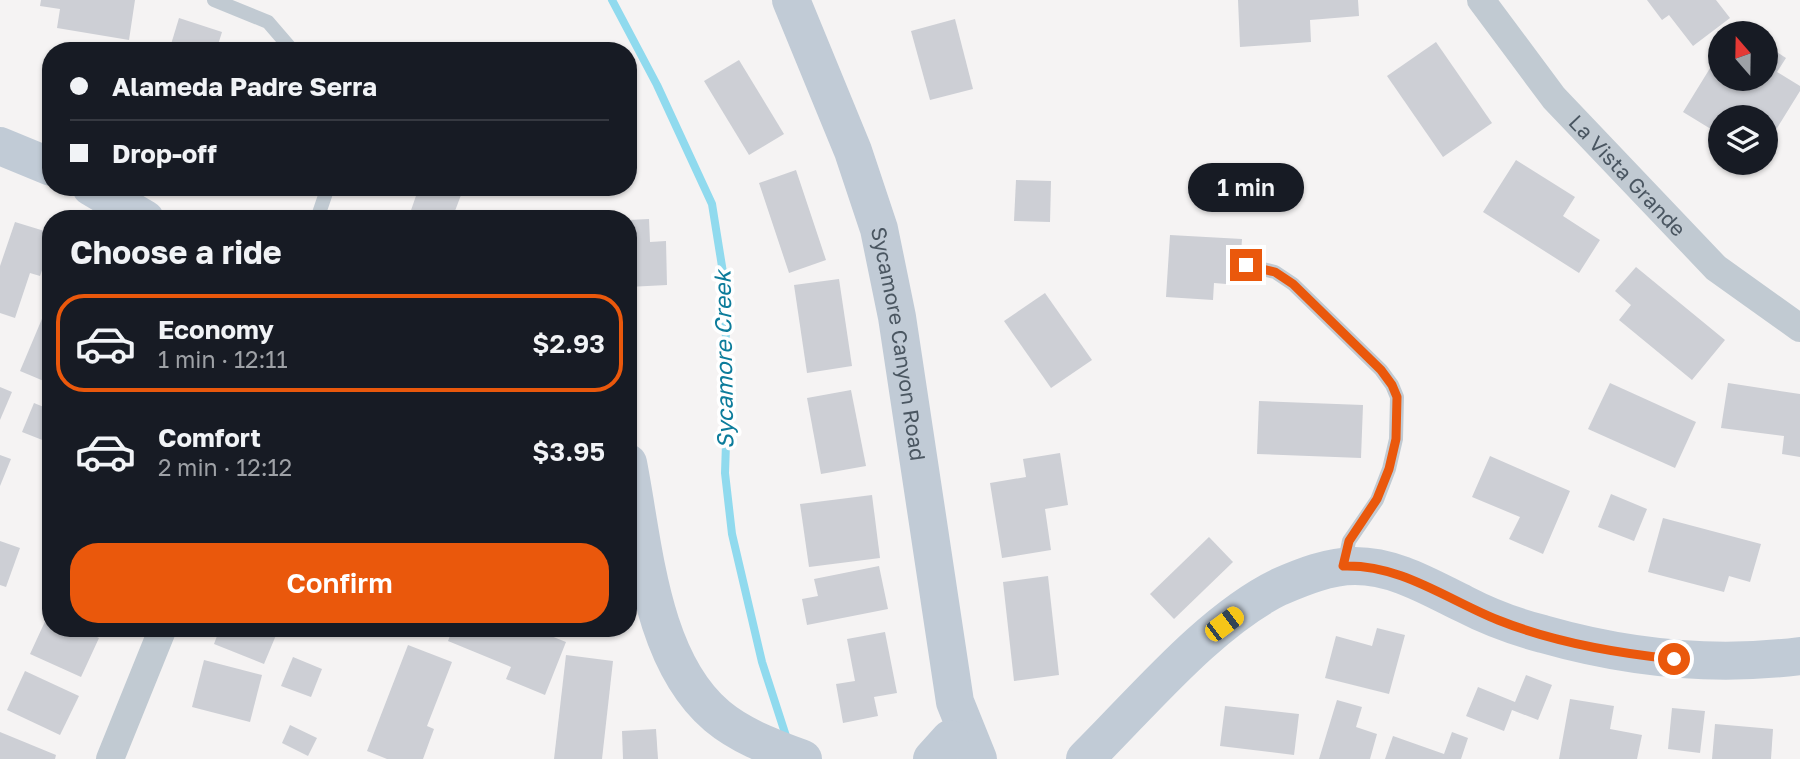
<!DOCTYPE html>
<meta charset="utf-8">
<style>
body{margin:0;font-family:"Golos Text",sans-serif;background:#20242c;color:#f1f3f6;height:100vh;display:flex;flex-direction:column;font-size:26px;white-space:nowrap}
*{box-sizing:border-box;margin:0}
p{font-size:23px;color:#9ea1a6}
.icon{flex:none;width:38px;height:38px;fill:none;stroke:currentColor;stroke-width:2;stroke-linecap:round;stroke-linejoin:round}
.map{position:relative;flex:1;overflow:hidden}
.side{position:absolute;left:42px;top:210px;width:595px;height:427px;display:flex;flex-direction:column;background:#171b24;border-radius:28px;box-shadow:0 2px 5px #0004}
.side>*{flex:none}
.hud{position:absolute;left:42px;top:42px;width:595px;height:154px;border-radius:28px;box-shadow:0 2px 5px #0004;display:grid;align-content:center;height:154px;padding:0 28px;background:#171b24}
.needle{width:46px;rotate:340deg}
.fabs{position:absolute;left:1708px;top:21px;display:grid;gap:14px}
.fabs a{display:grid;place-items:center;width:70px;height:70px;border-radius:50%;background:#171b24;box-shadow:0 2px 5px #0004;font-size:35px}
.end{position:absolute;width:32px;height:32px;margin:-16px;border:9px solid #ea580c;background:#fff;box-shadow:0 0 0 4px #fff}
.from{border-radius:50%}
.bubble{position:absolute;height:49px;border-radius:24px;background:#171b24;box-shadow:0 2px 5px #0004;font-size:23px;font-weight:600;line-height:49px;text-align:center}
.car{position:absolute;width:21px;height:42px;margin:-21px -10px;border-radius:9px;box-shadow:0 0 5px 2px #0007;background:linear-gradient(#f5c518 24%,#345 0 40%,#f5c518 0 76%,#345 0 86%,#f5c518 0)}
.hud b{display:flex;align-items:center;gap:24px;height:66px;font-size:26px}
.hud b+b{border-top:2px solid #363941}
.hud i{width:18px;height:18px;background:#f1f3f6}
ul{padding:0;list-style:none}
li{display:flex;align-items:center;gap:21px;height:98px;margin:0 14px 10px;padding:0 14px;border:4px solid transparent;border-radius:28px}
li div{flex:1}
li b{display:block;font-size:26px}
li em{font-style:normal;font-weight:600}
li.active{border-color:#ea580c}
li>.icon{width:63px;height:63px;stroke-width:1.5}
h2{padding:0 28px;font-size:32px;line-height:84px}
.cta{display:flex;gap:14px;margin-top:auto;padding:14px 28px}
.cta a{flex:1;height:80px;border-radius:28px;background:#ea580c;color:#fff;font-size:28px;font-weight:600;line-height:80px;text-align:center}
.map>svg:first-child{display:block}
</style>
<div class="map">
<svg width="1800" height="759" viewBox="0 0 1800 759">
<rect width="100%" height="100%" fill="#f5f3f3"/>
<g fill="none" stroke-linecap="round" stroke-linejoin="round">
<polyline stroke="#90daee" stroke-width="8" points="612,0 657,85 712,204 725,285 727,414 725,473 732,534 762,662 786,736"/>
</g>
<g fill="#cdcfd5">
<polygon points="41,0 135,0 129,40 57,28 60,9 40,6"/>
<polygon points="1238,0 1358,0 1359,16 1310,20 1311,42 1240,47"/>
<polygon points="1647,0 1716,0 1730,18 1693,46 1669,15 1662,20"/>
<polygon points="179,18 222,32 216,51 169,51"/>
<polygon points="955,19 973,89 930,100 911,31"/>
<polygon points="1436,42 1492,123 1443,157 1387,76"/>
<polygon points="1766,45 1786,58 1777,72 1800,86 1800,91 1774,133 1766,127 1766,117 1749,117 1735,108 1730,117 1720,117 1719,134 1683,112 1720,52 1720,79 1766,79"/>
<polygon points="739,60 784,134 749,155 704,81"/>
<polygon points="1516,160 1575,197 1563,216 1600,240 1579,273 1483,212"/>
<polygon points="796,170 826,260 789,273 759,183"/>
<polygon points="1016,180 1051,181 1050,222 1014,221"/>
<polygon points="419,187 464,187 452,219 408,219"/>
<polygon points="573,187 592,187 579,196"/>
<polygon points="649,219 650,242 666,241 667,285 628,287 628,220"/>
<polygon points="15,222 51,233 51,244 40,276 30,273 15,318 0,313 0,266"/>
<polygon points="1170,235 1242,239 1239,285 1214,283 1213,300 1166,297"/>
<polygon points="1636,267 1725,340 1692,380 1619,320 1631,305 1615,291"/>
<polygon points="839,279 852,366 807,373 794,285"/>
<polygon points="1045,293 1092,360 1051,388 1004,321"/>
<polygon points="44,314 51,317 51,384 20,371"/>
<polygon points="1610,383 1696,422 1675,468 1588,429"/>
<polygon points="1728,383 1800,394 1800,457 1782,454 1784,436 1721,428"/>
<polygon points="0,387 12,392 0,420"/>
<polygon points="851,390 866,466 821,474 807,398"/>
<polygon points="1259,401 1363,405 1361,458 1257,454"/>
<polygon points="34,403 51,410 50,443 22,432"/>
<polygon points="1060,453 1068,505 1045,509 1051,550 1002,558 990,483 1026,477 1023,459"/>
<polygon points="0,455 11,459 0,486"/>
<polygon points="1490,456 1570,491 1543,554 1509,539 1520,517 1472,497"/>
<polygon points="1611,494 1647,509 1634,541 1598,527"/>
<polygon points="872,495 880,558 809,567 800,504"/>
<polygon points="1663,518 1761,544 1750,582 1729,576 1724,592 1648,572"/>
<polygon points="1209,537 1233,562 1174,619 1150,594"/>
<polygon points="0,541 20,548 6,587 0,585"/>
<polygon points="879,566 888,609 807,625 802,599 818,596 814,579"/>
<polygon points="1048,576 1059,675 1014,681 1003,582"/>
<polygon points="48,615 51,616 51,628 78,628 99,638 81,677 30,654"/>
<polygon points="220,628 279,628 264,664 214,644"/>
<polygon points="453,628 531,628 566,642 545,695 506,679 511,667 448,641"/>
<polygon points="1377,628 1405,635 1389,694 1325,678 1336,636 1372,646"/>
<polygon points="885,632 897,693 874,697 878,716 843,723 836,684 855,681 847,639"/>
<polygon points="408,645 452,662 427,726 434,729 423,759 387,759 367,751"/>
<polygon points="566,655 613,661 602,759 554,759"/>
<polygon points="293,657 322,669 311,697 281,686"/>
<polygon points="204,660 262,675 250,722 192,707"/>
<polygon points="25,671 79,696 60,735 7,710"/>
<polygon points="1526,675 1552,685 1538,720 1512,710 1504,731 1466,716 1478,687 1515,702"/>
<polygon points="1570,699 1614,706 1610,729 1642,735 1637,759 1559,759"/>
<polygon points="1337,700 1362,707 1356,727 1377,734 1370,759 1319,759"/>
<polygon points="1225,706 1299,714 1294,755 1220,746"/>
<polygon points="1672,708 1705,711 1700,753 1668,749"/>
<polygon points="1715,724 1773,729 1771,759 1712,759"/>
<polygon points="290,725 317,738 308,756 282,743"/>
<polygon points="656,729 658,759 623,759 622,731"/>
<polygon points="0,732 56,755 55,759 0,759"/>
<polygon points="1452,732 1468,738 1461,759 1385,759 1393,736 1444,754"/>
</g>
<g fill="none" stroke-linecap="round" stroke-linejoin="round">
<g stroke="#c1cad2" stroke-width="14">
<polyline points="214,0 268,22 293,51"/>
<polyline points="317,219 328,187"/>
<polyline points="1246,265 1275,272 1293,284 1381,370 1392,385 1397,397 1396,439 1389,469 1377,500 1349,541 1344,565"/>
</g>
<g stroke="#c1cad2" stroke-width="28">
<path id="s1" d="M 1481,0 L 1554,98 L 1716,268 L 1800,328"/>
<polyline points="110,759 163,628"/>
</g>
<g stroke="#c1cbd6" stroke-width="38">
<path id="s2" d="M 791,0 L 853,151 L 879,229 L 897,317 L 955,702 L 978,759"/>
<polyline points="0,146 51,167"/>
<polyline points="91,187 145,219"/>
<path d="M 628,463 C 644,544 650,659 717,716 C 742,737 774,748 803,759"/>
<polyline points="932,759 950,739"/>
<path d="M 1085,759 C 1140,705 1209,621 1279,587 C 1302,577 1329,566 1355,566 C 1395,566 1429,587 1464,604 C 1489,617 1516,627 1543,634 C 1627,658 1713,667 1800,656"/>
</g>
</g>
<g fill="none" stroke-linecap="round" stroke-linejoin="round">
<path stroke="#ea580c" stroke-width="9" d="M 1246,265 L 1275,272 L 1293,284 L 1381,370 L 1392,385 L 1397,397 L 1396,439 L 1389,469 L 1377,499 L 1349,541 L 1343,566 C 1401,564 1446,599 1498,620 C 1553,642 1616,653 1674,659"/>
</g>
<g text-anchor="middle" dominant-baseline="central" stroke-width="7" stroke-linejoin="round" paint-order="stroke">
<g font-size="21" fill="#4a5661" stroke="#fff">
<text stroke="none"><textPath href="#s1" startOffset="229">La Vista Grande</textPath></text>
<text stroke="none"><textPath href="#s2" startOffset="362">Sycamore Canyon Road</textPath></text>
</g>
<g font-size="23" font-style="italic" fill="#0c7c9b" stroke="#fff">
<text transform="translate(723 360) rotate(-91)">Sycamore Creek</text>
</g>
</g>
</svg>
<div class="fabs">
<a><svg class="needle" viewBox="-14 -14 28 28"><path d="M0-13l5 13h-10z" fill="#e53935"/><path d="M0 13l5-13h-10z" fill="#9ea1a6"/></svg></a>
<a><svg class="icon" aria-label="layers" viewBox="0 0 24 24"><path d="M12 4l9 5-9 5-9-5zM3 14l9 5 9-5"/></svg></a>
</div>
<i class="end from" style="left:1674px;top:659px"></i>
<i class="end" style="left:1246px;top:265px"></i>
<div class="bubble" style="left:1188px;top:163px;width:116px">1 min</div>
<i class="car" style="left:1224px;top:624px;rotate:53deg"></i>
<div class="hud">
<b><i class="from"></i>Alameda Padre Serra</b>
<b><i></i>Drop-off</b>
</div>
<section class="side">
<h2>Choose a ride</h2>
<ul>
<li class="active"><svg class="icon" aria-label="car" viewBox="0 0 24 24"><path d="M5 17H2v-5l4-1 3-4h7l3 4 3 1v5h-3M9 17h6M6 11h13"/><circle cx="7" cy="17" r="2"/><circle cx="17" cy="17" r="2"/></svg><div><b>Economy</b><p>1 min · 12:11</p></div><em>$2.93</em></li>
<li><svg class="icon" aria-label="car" viewBox="0 0 24 24"><path d="M5 17H2v-5l4-1 3-4h7l3 4 3 1v5h-3M9 17h6M6 11h13"/><circle cx="7" cy="17" r="2"/><circle cx="17" cy="17" r="2"/></svg><div><b>Comfort</b><p>2 min · 12:12</p></div><em>$3.95</em></li>
</ul>
<div class="cta"><a>Confirm</a></div>
</section>
</div>
